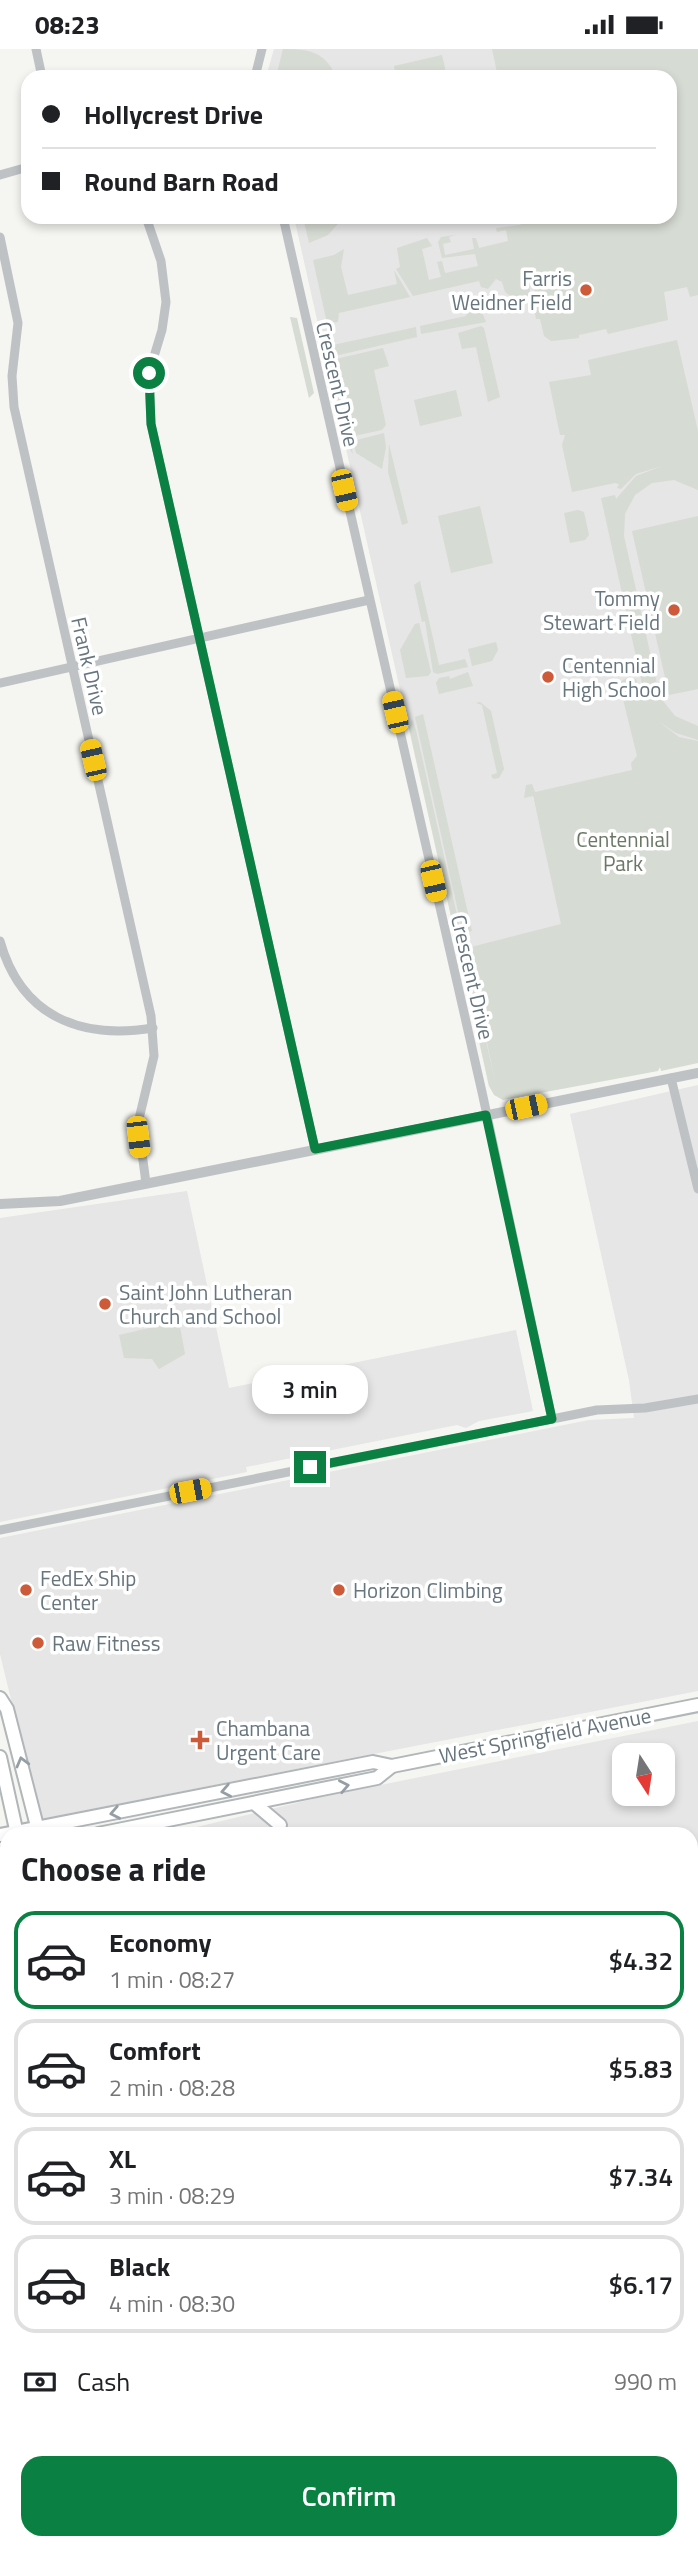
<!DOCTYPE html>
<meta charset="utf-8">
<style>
body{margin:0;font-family:"Titillium Web",sans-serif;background:#f2f2f2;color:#202124;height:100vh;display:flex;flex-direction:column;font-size:26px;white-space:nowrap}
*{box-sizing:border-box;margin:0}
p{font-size:23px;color:#757577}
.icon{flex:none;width:38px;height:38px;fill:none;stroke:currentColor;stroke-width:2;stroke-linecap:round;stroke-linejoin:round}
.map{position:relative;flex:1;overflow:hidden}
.side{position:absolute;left:0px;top:1778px;width:698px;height:723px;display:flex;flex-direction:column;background:#fff;border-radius:21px 21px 0 0;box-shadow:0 4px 10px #0003}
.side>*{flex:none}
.guide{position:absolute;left:21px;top:21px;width:656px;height:154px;border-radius:21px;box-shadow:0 4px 10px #0003;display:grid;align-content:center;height:154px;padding:0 21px;background:#fff}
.needle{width:46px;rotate:168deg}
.fabs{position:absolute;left:612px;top:1694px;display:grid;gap:14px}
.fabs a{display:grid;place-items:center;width:63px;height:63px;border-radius:14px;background:#fff;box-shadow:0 4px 10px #0003;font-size:35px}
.end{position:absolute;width:32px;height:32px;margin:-16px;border:9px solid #0b8043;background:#fff;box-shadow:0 0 0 4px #fff}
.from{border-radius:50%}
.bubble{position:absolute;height:49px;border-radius:21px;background:#fff;box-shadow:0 4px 10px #0003;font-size:23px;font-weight:600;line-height:49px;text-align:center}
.car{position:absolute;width:21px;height:42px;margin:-21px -10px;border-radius:9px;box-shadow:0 0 5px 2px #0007;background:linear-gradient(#f5c518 24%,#345 0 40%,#f5c518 0 76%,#345 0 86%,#f5c518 0)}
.guide b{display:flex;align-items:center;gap:24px;height:66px;font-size:26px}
.guide b+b{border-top:2px solid #e0e0e0}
.guide i{width:18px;height:18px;background:#202124}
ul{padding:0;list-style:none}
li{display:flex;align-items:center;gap:21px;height:98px;margin:0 14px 10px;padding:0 7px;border:4px solid #e0e0e0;border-radius:21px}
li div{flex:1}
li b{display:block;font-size:26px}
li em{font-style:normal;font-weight:600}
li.current{border-color:#0b8043}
li>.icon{width:63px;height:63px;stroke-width:1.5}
h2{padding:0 21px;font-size:32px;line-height:84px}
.pay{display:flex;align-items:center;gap:18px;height:77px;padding:0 21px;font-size:26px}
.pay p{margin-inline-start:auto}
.button{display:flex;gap:14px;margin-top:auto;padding:14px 21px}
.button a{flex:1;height:80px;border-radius:21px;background:#0b8043;color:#fff;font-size:28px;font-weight:600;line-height:80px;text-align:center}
.status{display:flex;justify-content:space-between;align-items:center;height:49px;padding:0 35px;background:#fff;direction:ltr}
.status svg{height:19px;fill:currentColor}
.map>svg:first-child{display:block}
</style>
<div class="status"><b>08:23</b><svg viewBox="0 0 49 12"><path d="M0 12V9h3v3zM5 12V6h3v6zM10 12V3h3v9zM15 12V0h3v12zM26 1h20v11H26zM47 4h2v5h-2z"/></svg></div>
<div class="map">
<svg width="698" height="2500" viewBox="0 0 698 2500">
<rect width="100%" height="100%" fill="#f5f5f1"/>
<g fill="#e5e6e5" fill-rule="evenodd">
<polygon points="274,0 698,0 698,707 532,744 597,1014 489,1037 294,168 670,168 670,28 266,28"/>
<polygon points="698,1036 698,1642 40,1770 0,1605 0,1489 589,1371 634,1369 629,1331 570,1065"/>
<polygon points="187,1142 229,1339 516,1281 533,1362 479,1372 466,1379 457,1376 246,1418 247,1423 0,1473 0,1169"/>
<path d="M 698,1672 L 698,2275 L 691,2276 L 691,1785 L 143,1785 L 172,1784 L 321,1748 ZM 625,1706 L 663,1706 L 663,1745 L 625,1745 Z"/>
<polygon points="0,1820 7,1822 7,1919 0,1920"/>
<polygon points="698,2291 698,2500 211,2500 209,2494 691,2494 691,2292"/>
</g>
<g fill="#d6dbd3">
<path d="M 283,0 C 308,0 325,2 336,28 L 276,28 Z"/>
<polygon points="492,0 698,0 698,246 690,248 687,238 664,243 668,271 608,285 606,280 579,286 579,289 551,292 544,287 540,270 536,270 534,259 538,258 532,227 528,228 531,249 518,253 505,243 502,233 496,230 488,240 481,238 479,232 413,247 396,220 400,218 397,199 427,189 432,197 422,200 429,231 441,228 437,213 442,212 445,224 478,217 475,205 442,209 438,193 441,188 455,186 449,188 451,193 443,195 445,206 474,200 472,189 476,189 479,199 508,192 506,181 497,183 496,179 520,176 530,168 670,168 670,28 498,28"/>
<polygon points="442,6 447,28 396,28 394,17"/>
<polygon points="303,168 344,168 328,186 309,194"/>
<polygon points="344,200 341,218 348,246 397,235 394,221 410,248 339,264 338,273 327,274 313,211 334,206"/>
<polygon points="469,257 482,263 486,273 421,285 420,277 466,267"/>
<polygon points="290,268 297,269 314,344 309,349"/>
<polygon points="481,277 484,279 500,348 488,353 476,298 462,300 458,284"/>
<polygon points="416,278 417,288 339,306 335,305 333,296"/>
<polygon points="677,291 698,382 698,441 674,431 652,434 635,446 625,465 624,487 660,648 675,667 698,677 698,691 695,690 676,684 658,672 679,688 698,692 698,1014 661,1022 660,1018 658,1022 503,1051 494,1046 489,1037 461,909 465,901 496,1036 467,899 561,875 533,747 524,749 526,736 532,735 535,743 632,721 631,714 637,707 619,634 628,628 636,630 638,636 642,635 601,449 615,446 616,450 636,427 662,417 636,425 621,440 617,439 619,435 615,434 572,443 562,396 565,386 560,386 549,333 591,326 588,311"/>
<polygon points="328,292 353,405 345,393 324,300"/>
<polygon points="383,299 389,317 374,321 386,376 382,381 354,387 336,310"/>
<polygon points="456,341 462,367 420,377 414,351"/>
<polygon points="384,384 386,398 382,420 356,404 353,392"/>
<polygon points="389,395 408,474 402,476 388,423"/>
<polygon points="480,457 493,514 451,524 438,467"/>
<polygon points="578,461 584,463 589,486 585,491 570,494 564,464"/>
<polygon points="698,467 698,640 669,646 632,482"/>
<polygon points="420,532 439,616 465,610 468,618 437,625 433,623 425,572 422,573 414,536"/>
<polygon points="419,574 431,623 428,627 406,629 400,601 415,575"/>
<polygon points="496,593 498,601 492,612 472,617 468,600"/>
<polygon points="468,623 473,637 439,645 436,634 439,629 449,627 450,630"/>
<polygon points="480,653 491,662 504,720 499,729 493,730 491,726 497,724 482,656 476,654"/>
<polygon points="423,665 472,882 463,885 415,668"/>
<polygon points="412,670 416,681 461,884 453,876 409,679"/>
<polygon points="179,1272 185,1305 159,1320 152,1310 124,1309 119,1286"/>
</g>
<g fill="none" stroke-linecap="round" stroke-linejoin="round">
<defs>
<g id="secondary">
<polyline points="0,1649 7,1660 39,1785"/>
<polyline points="0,1708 17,1785"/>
<polyline points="254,1754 280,1776"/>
<polyline points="98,1785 377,1729 392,1717"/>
<polyline points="0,1786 373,1713 392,1717 698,1656"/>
<polyline points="0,1805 7,1803"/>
<polyline points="172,2494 174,2500"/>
<polyline points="181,2494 185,2500"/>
<polyline points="201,2494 202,2500"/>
</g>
<g id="primary">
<polyline points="691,2283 698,2282"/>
<polyline points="0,2419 7,2417"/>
</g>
</defs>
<use href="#secondary" stroke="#b1b6b9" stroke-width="16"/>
<use href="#primary" stroke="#b2b6b9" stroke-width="18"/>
<g stroke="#bec2c5" stroke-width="9">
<polyline points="36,0 42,28"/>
<polyline points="255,28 262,0"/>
<polyline points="0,126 28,118"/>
<polyline points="146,168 161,212 166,253 162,281 149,324 151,375 315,1100"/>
<polyline points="283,168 482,1043 552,1370"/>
<polyline points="0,188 18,274 12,327 14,358 151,967 154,1007 138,1074 146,1134"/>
<polyline points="0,634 369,551"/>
<path d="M 0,892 C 21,967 80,991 153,979"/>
<polyline points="671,1029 698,1140"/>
<polyline points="0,1481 597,1361 645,1359 698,1350"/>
<polyline points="0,1927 7,1925"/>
<polyline points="0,2108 7,2107"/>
<polyline points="0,2261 7,2259"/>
</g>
<polyline stroke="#bec2c5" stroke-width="10" points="0,1155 60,1152 698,1024"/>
<use href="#secondary" stroke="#fff" stroke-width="12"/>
<use href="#primary" stroke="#fff" stroke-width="14"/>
</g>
<defs><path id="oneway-chevron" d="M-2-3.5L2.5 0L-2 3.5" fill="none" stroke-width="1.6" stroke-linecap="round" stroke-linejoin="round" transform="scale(1.75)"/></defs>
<g stroke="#959ea5">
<use href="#oneway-chevron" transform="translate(22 1713) rotate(-105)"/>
<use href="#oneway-chevron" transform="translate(344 1737) rotate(-11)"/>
<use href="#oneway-chevron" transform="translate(226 1742) rotate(169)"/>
<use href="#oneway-chevron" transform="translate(115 1764) rotate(169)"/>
</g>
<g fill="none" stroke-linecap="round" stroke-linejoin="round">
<polyline stroke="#0b8043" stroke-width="9" points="149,324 151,375 315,1100 486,1066 552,1370 310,1418"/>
</g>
<g fill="#cd5a39" stroke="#fff" stroke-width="2.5">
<circle cx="586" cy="241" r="7"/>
<circle cx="674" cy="561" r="7"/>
<circle cx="548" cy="628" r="7"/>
<circle cx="105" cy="1255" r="7"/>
<circle cx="26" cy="1541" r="7"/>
<circle cx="339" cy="1541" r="7"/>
<circle cx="38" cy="1594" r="7"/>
<path d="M196.5 1680.5h7v7h7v7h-7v7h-7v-7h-7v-7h7z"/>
</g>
<g text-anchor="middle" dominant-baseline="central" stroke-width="7" stroke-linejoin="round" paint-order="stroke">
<g font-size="21" fill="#67757f" stroke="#fff" text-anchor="start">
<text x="572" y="229" text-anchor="end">Farris<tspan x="572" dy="24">Weidner Field</tspan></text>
<text x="660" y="549" text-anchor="end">Tommy<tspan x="660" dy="24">Stewart Field</tspan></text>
<text x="562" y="616">Centennial<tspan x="562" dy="24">High School</tspan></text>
<text x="119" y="1243">Saint John Lutheran<tspan x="119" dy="24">Church and School</tspan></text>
<text x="40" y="1529">FedEx Ship<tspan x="40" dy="24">Center</tspan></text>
<text x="353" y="1541">Horizon Climbing</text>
<text x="52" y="1594">Raw Fitness</text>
<text x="216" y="1679">Chambana<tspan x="216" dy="24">Urgent Care</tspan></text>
</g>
<g font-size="21" fill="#67757f" stroke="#fff">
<text transform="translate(338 335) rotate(77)">Crescent Drive</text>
<text transform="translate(90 617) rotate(77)">Frank Drive</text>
<text transform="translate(473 928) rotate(77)">Crescent Drive</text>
<text transform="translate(545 1686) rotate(-11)">West Springfield Avenue</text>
</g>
<g font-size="21" fill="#697765" stroke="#fff">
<text x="623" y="790">Centennial<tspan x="623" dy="24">Park</tspan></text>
</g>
</g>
</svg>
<div class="fabs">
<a><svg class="needle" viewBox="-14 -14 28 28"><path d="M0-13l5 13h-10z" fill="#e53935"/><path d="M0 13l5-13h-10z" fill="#757577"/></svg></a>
</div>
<i class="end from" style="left:149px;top:324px"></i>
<i class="end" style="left:310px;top:1418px"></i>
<div class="bubble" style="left:252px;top:1316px;width:116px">3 min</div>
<i class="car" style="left:344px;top:441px;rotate:167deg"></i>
<i class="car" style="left:395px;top:663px;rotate:347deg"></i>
<i class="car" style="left:93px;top:711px;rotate:347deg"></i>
<i class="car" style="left:433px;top:832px;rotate:167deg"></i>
<i class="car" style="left:526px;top:1058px;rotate:78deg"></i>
<i class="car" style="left:138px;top:1088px;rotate:173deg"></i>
<i class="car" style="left:190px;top:1442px;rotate:79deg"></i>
<div class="guide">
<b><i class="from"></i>Hollycrest Drive</b>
<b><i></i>Round Barn Road</b>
</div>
<section class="side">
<h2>Choose a ride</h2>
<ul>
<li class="current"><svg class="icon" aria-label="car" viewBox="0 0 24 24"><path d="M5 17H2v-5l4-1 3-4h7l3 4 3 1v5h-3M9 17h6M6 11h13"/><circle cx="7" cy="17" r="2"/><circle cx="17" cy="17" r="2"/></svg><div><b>Economy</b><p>1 min · 08:27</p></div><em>$4.32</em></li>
<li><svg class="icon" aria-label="car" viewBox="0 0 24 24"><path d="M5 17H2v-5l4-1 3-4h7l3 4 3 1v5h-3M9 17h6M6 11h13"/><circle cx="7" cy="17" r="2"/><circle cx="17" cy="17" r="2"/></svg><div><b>Comfort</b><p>2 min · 08:28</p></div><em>$5.83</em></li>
<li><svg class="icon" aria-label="car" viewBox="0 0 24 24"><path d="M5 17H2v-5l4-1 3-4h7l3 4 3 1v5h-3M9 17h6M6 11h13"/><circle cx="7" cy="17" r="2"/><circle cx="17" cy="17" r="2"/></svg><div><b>XL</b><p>3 min · 08:29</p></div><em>$7.34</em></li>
<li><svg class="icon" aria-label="car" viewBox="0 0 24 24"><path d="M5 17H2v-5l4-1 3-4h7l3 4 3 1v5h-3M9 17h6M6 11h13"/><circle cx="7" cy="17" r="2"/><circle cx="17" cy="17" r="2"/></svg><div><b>Black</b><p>4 min · 08:30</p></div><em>$6.17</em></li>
</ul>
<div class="pay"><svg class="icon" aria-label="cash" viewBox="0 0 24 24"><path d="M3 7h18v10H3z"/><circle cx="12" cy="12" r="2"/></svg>Cash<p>990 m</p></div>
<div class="button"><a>Confirm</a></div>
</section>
</div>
